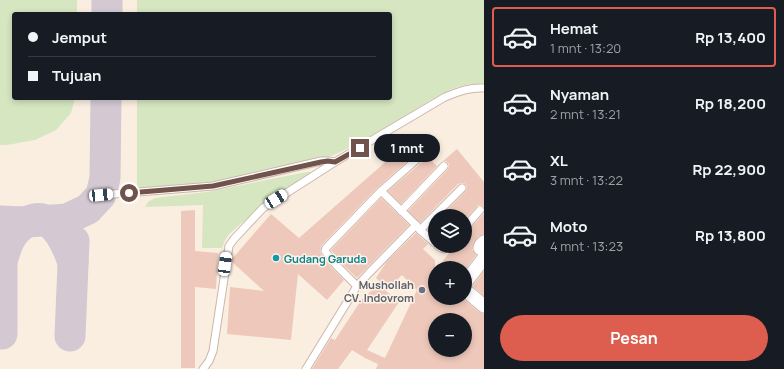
<!DOCTYPE html>
<html lang="id">
<meta charset="utf-8">
<style>
body{margin:0;font-family:Manrope,sans-serif;background:#242831;color:#f1f3f6;height:100vh;display:flex;flex-direction:column;font-size:15px;white-space:nowrap}
*{box-sizing:border-box;margin:0}
p{font-size:13px;color:#9ea1a6}
.icon{flex:none;width:22px;height:22px;fill:none;stroke:currentColor;stroke-width:2;stroke-linecap:round;stroke-linejoin:round}
.map{position:relative;flex:1;overflow:hidden}
.sheet{display:flex;flex-direction:column;background:#171b24;width:300px}
.sheet>*{flex:none}
.banner{position:absolute;left:12px;top:12px;width:380px;height:88px;border-radius:4px;box-shadow:0 2px 6px #0003;display:grid;align-content:center;height:88px;padding:0 16px;background:#171b24}
.fabs{position:absolute;left:428px;top:209px;display:grid;gap:8px}
.fabs a{display:grid;place-items:center;width:44px;height:44px;border-radius:50%;background:#171b24;box-shadow:0 2px 6px #0003;font-size:20px}
.end{position:absolute;width:18px;height:18px;margin:-9px;border:5px solid #70534a;background:#fff;box-shadow:0 0 0 2px #fff}
.from{border-radius:50%}
.bubble{position:absolute;height:28px;border-radius:14px;background:#171b24;box-shadow:0 2px 6px #0003;font-size:13px;font-weight:700;line-height:28px;text-align:center}
.car{position:absolute;width:12px;height:24px;margin:-12px -6px;border-radius:5px;box-shadow:0 0 3px 1px #0007;background:linear-gradient(#fff 24%,#345 0 40%,#fff 0 76%,#345 0 86%,#fff 0)}
.banner b{display:flex;align-items:center;gap:14px;height:38px;font-size:15px}
.banner b+b{border-top:1px solid #363941}
.banner i{width:10px;height:10px;background:#f1f3f6}
ul{padding:7px 0 0;list-style:none}
li{display:flex;align-items:center;gap:12px;height:60px;margin:0 8px 6px;padding:0 8px;border:2px solid transparent;border-radius:4px}
li div{flex:1}
li b{display:block;font-size:15px}
li em{font-style:normal;font-weight:700}
li.selected{border-color:#dd5d4e}
li>.icon{width:36px;height:36px;stroke-width:1.5}
.cta{display:flex;gap:8px;margin-top:auto;padding:8px 16px}
.cta a{flex:1;height:46px;border-radius:24px;background:#dd5d4e;color:#fff;font-size:16px;font-weight:700;line-height:46px;text-align:center}
main{display:flex;flex:1;min-height:0}
.map>svg:first-child{display:block}
</style>
<main>
<div class="map">
<svg width="484" height="369" viewBox="0 0 484 369">
<rect width="100%" height="100%" fill="#faeee1"/>
<g fill="#d5e6c1">
<polygon points="0,0 77,0 77,14 14,14 14,98 75,98 71,113 56,130 35,140 7,145 0,145"/>
<path d="M 137,0 L 484,0 L 484,83 C 475,84 466,84 457,87 C 443,92 429,101 416,109 C 386,127 355,147 322,160 L 210,182 L 137,189 L 137,98 L 390,98 L 390,14 L 137,14 Z"/>
<polygon points="307,172 310,172 309,175 263,205 229,234 225,240 222,248 202,248 203,205 145,207 148,202 155,198 207,192"/>
</g>
<g fill="none" stroke-linecap="round" stroke-linejoin="round">
<g stroke="#d4c8d2" stroke-width="31">
<polyline points="107,14 107,0"/>
<polyline points="0,221 27,222 67,219 88,209 101,195 105,178 106,98"/>
<path d="M 2,334 L 2,262 C 4,254 6,248 9,241 C 15,229 33,212 47,221 C 61,231 67,246 73,262"/>
<polyline points="70,336 74,241"/>
</g>
</g>
<g fill="#eec9bb" fill-rule="evenodd">
<polygon points="422,136 427,144 377,188 321,246 320,252 321,254 333,269 344,280 327,300 298,274 291,340 227,334 230,287 264,291 232,262 232,259 271,214 299,238 391,157"/>
<polygon points="457,149 484,182 484,207 481,205 478,205 468,216 441,216 466,191 467,186 464,183 461,183 458,184 420,223 408,211 448,169 449,167 449,164 446,161 443,161"/>
<polygon points="428,157 437,166 438,165 401,204 388,191"/>
<polygon points="381,198 409,225 357,278 341,263 331,250"/>
<polygon points="195,210 195,251 218,253 216,289 195,287 195,368 181,368 181,211"/>
<polygon points="484,213 484,234 479,236 474,242 472,250 476,255 465,270 465,268 437,268 455,246 465,246 465,232 469,230"/>
<polygon points="435,222 435,236 427,230"/>
<path d="M 416,233 L 428,244 L 423,249 L 435,260 L 435,298 L 462,298 L 479,312 L 484,314 L 484,369 L 376,369 L 378,364 L 365,358 L 352,350 L 338,369 L 312,369 L 331,338 L 335,340 L 362,299 L 363,299 L 380,282 L 376,278 L 387,261 ZM 402,275 L 417,290 L 385,358 L 367,350 L 399,302 L 386,291 ZM 435,320 L 465,320 L 465,350 L 435,350 Z"/>
<polygon points="484,271 484,296 473,286"/>
</g>
<g fill="none" stroke-linecap="round" stroke-linejoin="round">
<defs>
<g id="service">
<polyline points="381,191 432,146"/>
<path d="M 101,195 L 213,186 L 321,161 L 328,161 L 335,162 L 445,97 C 458,92 470,87 484,88"/>
<polyline points="401,211 444,166"/>
<polyline points="465,227 480,210"/>
<polyline points="420,230 462,188"/>
<polyline points="438,246 441,248 444,249 449,246"/>
<polyline points="357,286 337,266 325,251 326,248 381,191 416,225"/>
<polyline points="203,369 209,361 213,351 229,246 234,239 263,208 335,162"/>
<polyline points="306,369 357,286 369,273 416,225 420,230 435,243"/>
</g>
<g id="minor">
<polyline points="484,242 481,245 480,248 484,251"/>
<polyline points="465,283 484,258"/>
<polyline points="465,290 484,306"/>
</g>
</defs>
<use href="#service" stroke="#cdb7ac" stroke-width="9"/>
<use href="#minor" stroke="#cdb7ac" stroke-width="15"/>
<use href="#service" stroke="#fff" stroke-width="7"/>
<use href="#minor" stroke="#fff" stroke-width="13"/>
</g>
<g fill="none" stroke-linecap="round" stroke-linejoin="round">
<polyline stroke="#70534a" stroke-width="5" points="129,193 213,186 321,162 328,161 335,162 360,148"/>
</g>
<circle fill="#0f9aa8" stroke="#fef2e7" stroke-width="1.5" cx="276" cy="258" r="4"/>
<circle fill="#6b7280" stroke="#fef2e7" stroke-width="1.5" cx="422" cy="290" r="4"/>
<g text-anchor="middle" dominant-baseline="central" stroke-width="3" stroke-linejoin="round" paint-order="stroke">
<g font-size="11" font-weight="bold" fill="#0d838f" stroke="#fef2e7" text-anchor="start">
<text x="284" y="258">Gudang Garuda</text>
</g>
<g font-size="11" font-weight="bold" fill="#5b616d" stroke="#fef2e7" text-anchor="end">
<text x="414" y="284">Mushollah<tspan x="414" dy="13">CV. Indovrom</tspan></text>
</g>
</g>
</svg>
<div class="fabs">
<a><svg class="icon" aria-label="layers" viewBox="0 0 24 24"><path d="M12 4l9 5-9 5-9-5zM3 14l9 5 9-5"/></svg></a>
<a>+</a>
<a>−</a>
</div>
<i class="end from" style="left:129px;top:193px"></i>
<i class="end" style="left:360px;top:148px"></i>
<div class="bubble" style="left:374px;top:134px;width:66px">1 mnt</div>
<i class="car" style="left:101px;top:195px;rotate:85deg"></i>
<i class="car" style="left:276px;top:199px;rotate:58deg"></i>
<i class="car" style="left:225px;top:264px;rotate:8deg"></i>
<div class="banner">
<b><i class="from"></i>Jemput</b>
<b><i></i>Tujuan</b>
</div>
</div>
<section class="sheet">
<ul>
<li class="selected"><svg class="icon" aria-label="car" viewBox="0 0 24 24"><path d="M5 17H2v-5l4-1 3-4h7l3 4 3 1v5h-3M9 17h6M6 11h13"/><circle cx="7" cy="17" r="2"/><circle cx="17" cy="17" r="2"/></svg><div><b>Hemat</b><p>1 mnt · 13:20</p></div><em>Rp 13,400</em></li>
<li><svg class="icon" aria-label="car" viewBox="0 0 24 24"><path d="M5 17H2v-5l4-1 3-4h7l3 4 3 1v5h-3M9 17h6M6 11h13"/><circle cx="7" cy="17" r="2"/><circle cx="17" cy="17" r="2"/></svg><div><b>Nyaman</b><p>2 mnt · 13:21</p></div><em>Rp 18,200</em></li>
<li><svg class="icon" aria-label="car" viewBox="0 0 24 24"><path d="M5 17H2v-5l4-1 3-4h7l3 4 3 1v5h-3M9 17h6M6 11h13"/><circle cx="7" cy="17" r="2"/><circle cx="17" cy="17" r="2"/></svg><div><b>XL</b><p>3 mnt · 13:22</p></div><em>Rp 22,900</em></li>
<li><svg class="icon" aria-label="car" viewBox="0 0 24 24"><path d="M5 17H2v-5l4-1 3-4h7l3 4 3 1v5h-3M9 17h6M6 11h13"/><circle cx="7" cy="17" r="2"/><circle cx="17" cy="17" r="2"/></svg><div><b>Moto</b><p>4 mnt · 13:23</p></div><em>Rp 13,800</em></li>
</ul>
<div class="cta"><a>Pesan</a></div>
</section>
</main>
